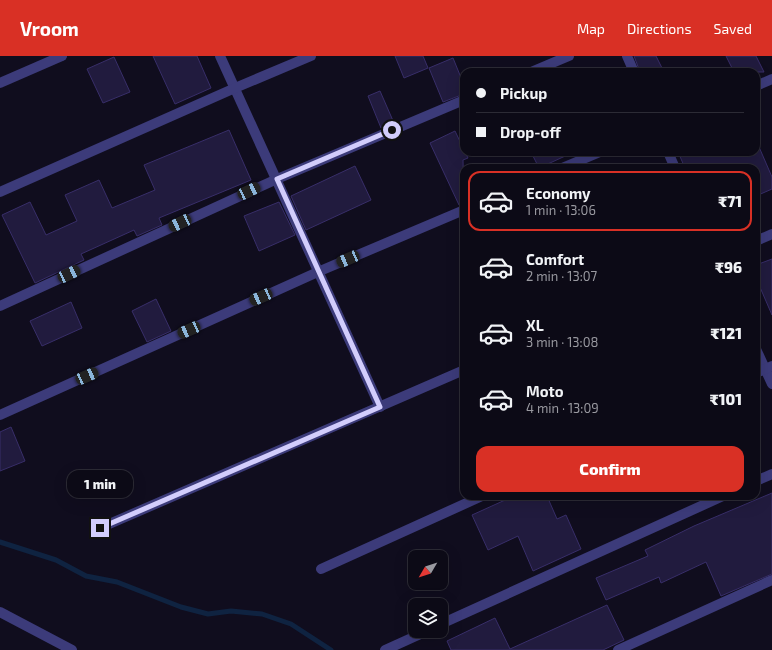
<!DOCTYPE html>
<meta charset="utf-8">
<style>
body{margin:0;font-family:"Exo 2",sans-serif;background:#1a1823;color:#f1f3f6;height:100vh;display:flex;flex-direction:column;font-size:15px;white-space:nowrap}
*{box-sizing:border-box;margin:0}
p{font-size:13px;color:#9a9aa1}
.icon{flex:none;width:22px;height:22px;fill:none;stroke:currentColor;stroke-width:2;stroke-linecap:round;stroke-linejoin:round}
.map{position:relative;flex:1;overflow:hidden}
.panel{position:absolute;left:460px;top:108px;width:300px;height:336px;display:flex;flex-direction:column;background:#0c0a16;border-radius:12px;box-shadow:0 4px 16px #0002,0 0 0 1px #2c2b35}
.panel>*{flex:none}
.top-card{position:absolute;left:460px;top:12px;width:300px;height:88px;border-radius:12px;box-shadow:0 4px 16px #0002,0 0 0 1px #2c2b35;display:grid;align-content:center;height:88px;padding:0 16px;background:#0c0a16}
.needle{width:26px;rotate:231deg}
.controls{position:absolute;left:408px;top:494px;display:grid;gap:8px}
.controls a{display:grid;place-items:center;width:40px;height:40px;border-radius:8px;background:#0c0a16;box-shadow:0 4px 16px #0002,0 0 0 1px #2c2b35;font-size:20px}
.end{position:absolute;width:18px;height:18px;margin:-9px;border:5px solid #d2cdfc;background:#111;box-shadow:0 0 0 2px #111}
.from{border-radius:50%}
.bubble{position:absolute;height:28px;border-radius:12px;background:#0c0a16;box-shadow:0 4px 16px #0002,0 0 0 1px #2c2b35;font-size:13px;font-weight:800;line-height:28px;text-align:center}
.car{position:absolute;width:12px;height:24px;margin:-12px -6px;border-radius:5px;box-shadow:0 0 3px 1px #0007;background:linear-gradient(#222 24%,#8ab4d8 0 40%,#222 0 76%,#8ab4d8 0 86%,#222 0)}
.top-card b{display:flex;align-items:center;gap:14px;height:38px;font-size:15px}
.top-card b+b{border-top:1px solid #2c2b35}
.top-card i{width:10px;height:10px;background:#f1f3f6}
ul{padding:7px 0 0;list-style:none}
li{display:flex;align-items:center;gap:12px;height:60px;margin:0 8px 6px;padding:0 8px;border:2px solid transparent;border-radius:12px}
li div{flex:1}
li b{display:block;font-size:15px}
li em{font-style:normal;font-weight:800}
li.on{border-color:#d93025}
li>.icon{width:36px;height:36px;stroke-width:1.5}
.primary-button{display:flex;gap:8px;margin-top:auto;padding:8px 16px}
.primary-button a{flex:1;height:46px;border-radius:12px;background:#d93025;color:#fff;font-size:16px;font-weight:800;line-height:46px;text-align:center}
header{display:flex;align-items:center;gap:24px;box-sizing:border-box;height:56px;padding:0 20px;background:#d93025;color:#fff}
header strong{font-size:19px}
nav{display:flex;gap:22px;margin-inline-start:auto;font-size:14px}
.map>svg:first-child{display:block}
</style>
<header>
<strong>Vroom</strong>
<nav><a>Map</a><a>Directions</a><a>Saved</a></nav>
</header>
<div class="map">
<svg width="772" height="594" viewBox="0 0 772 594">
<rect width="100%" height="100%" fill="#100d1e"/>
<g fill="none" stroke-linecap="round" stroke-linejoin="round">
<polyline stroke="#0f2341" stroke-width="5" points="0,486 56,504 86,520 117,526 181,551 208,558 231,555 262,558 291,568 331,594"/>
</g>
<g fill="#211b3e" stroke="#382e69">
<polygon points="153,0 197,0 211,32 175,48"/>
<polygon points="395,0 423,0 428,12 404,22"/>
<polygon points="634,0 656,0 664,16 640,16"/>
<polygon points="726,0 756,0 764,16 734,16"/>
<polygon points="114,1 130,36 103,47 87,13"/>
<polygon points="453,2 464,29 464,38 443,46 429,12"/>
<polygon points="380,35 394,67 381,72 368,40"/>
<polygon points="229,74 251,124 159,162 162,169 137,180 134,174 81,198 84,204 35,227 2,159 30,146 46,179 77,165 65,139 99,124 112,152 155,134 144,109"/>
<polygon points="455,75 468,102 463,104 464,148 459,149 430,87"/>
<polygon points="756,84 772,121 772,133 756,140 756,112 685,112 678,96 756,96"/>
<polygon points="531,96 574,96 539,112"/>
<polygon points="355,110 371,144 306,174 291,140"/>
<polygon points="279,146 295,179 259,195 244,160"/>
<polygon points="772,203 772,259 756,222 756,209"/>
<polygon points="156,243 171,275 147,286 132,255"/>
<polygon points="71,246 82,272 42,290 30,265"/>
<polygon points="11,371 25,405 0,415 0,376"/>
<polygon points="772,437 772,518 721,540 706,506 661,527 659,521 606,544 596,522 648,500 645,494 694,470"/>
<polygon points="514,440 547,440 557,463 566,459 581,493 533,515 518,480 488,494 472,459"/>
<polygon points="607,549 624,584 603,594 451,594 447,585 495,562 510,593"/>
</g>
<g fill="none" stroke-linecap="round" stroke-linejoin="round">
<g stroke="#3c3b7a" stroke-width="10">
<polyline points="220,0 380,351"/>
<polyline points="627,0 634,16"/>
<polyline points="531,16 569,0"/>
<polyline points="0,27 62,0"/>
<polyline points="756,30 772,23"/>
<polyline points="668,96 675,112"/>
<polyline points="562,112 600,96"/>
<polyline points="0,136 235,32 311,0"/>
<polyline points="756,185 772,178"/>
<polyline points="0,250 277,123 464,44"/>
<polyline points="756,293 772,328"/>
<polyline points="756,317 772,310"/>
<polyline points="0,359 320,215 464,154"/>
<polyline points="756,425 772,418"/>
<polyline points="100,472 464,314"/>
<polyline points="321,513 482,440"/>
<polyline points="0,556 72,594"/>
<polyline points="441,568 723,440"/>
<polyline points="385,594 427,575"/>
<polyline points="618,594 772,524"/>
</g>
</g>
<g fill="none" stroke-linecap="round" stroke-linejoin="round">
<polyline stroke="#d2cdfc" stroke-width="5" points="100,472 380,351 277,123 392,74"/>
</g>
</svg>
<div class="controls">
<a><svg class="needle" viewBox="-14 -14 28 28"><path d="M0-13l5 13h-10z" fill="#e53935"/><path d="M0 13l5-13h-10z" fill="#9a9aa1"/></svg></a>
<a><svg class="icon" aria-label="layers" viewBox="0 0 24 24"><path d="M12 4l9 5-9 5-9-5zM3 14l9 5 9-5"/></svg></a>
</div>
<i class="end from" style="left:392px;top:74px"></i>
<i class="end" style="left:100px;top:472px"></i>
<div class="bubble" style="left:67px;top:414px;width:66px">1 min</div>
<i class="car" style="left:249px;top:135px;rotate:65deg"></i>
<i class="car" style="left:180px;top:167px;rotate:245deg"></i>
<i class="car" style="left:348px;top:203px;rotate:247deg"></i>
<i class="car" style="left:69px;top:218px;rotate:65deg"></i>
<i class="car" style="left:261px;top:241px;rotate:246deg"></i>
<i class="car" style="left:189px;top:274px;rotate:246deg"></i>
<i class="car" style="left:87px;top:320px;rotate:66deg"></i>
<div class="top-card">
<b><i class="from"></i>Pickup</b>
<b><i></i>Drop-off</b>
</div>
<section class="panel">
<ul>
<li class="on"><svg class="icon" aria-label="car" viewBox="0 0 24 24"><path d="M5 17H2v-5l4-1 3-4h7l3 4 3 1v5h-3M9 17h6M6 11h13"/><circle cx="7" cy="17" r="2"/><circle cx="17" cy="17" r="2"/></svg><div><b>Economy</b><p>1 min · 13:06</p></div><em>₹71</em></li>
<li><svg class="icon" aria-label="car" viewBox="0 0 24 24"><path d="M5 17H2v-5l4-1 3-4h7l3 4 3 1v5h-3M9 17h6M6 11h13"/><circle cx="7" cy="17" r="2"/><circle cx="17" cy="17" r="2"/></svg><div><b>Comfort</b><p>2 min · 13:07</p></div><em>₹96</em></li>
<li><svg class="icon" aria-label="car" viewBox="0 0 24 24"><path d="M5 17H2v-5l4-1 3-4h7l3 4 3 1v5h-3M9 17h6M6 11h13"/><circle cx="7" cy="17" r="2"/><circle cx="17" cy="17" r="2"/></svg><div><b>XL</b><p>3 min · 13:08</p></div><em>₹121</em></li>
<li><svg class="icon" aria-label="car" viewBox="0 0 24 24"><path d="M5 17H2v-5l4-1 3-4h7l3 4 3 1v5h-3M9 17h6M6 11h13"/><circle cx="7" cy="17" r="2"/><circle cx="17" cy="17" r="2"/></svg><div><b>Moto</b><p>4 min · 13:09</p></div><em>₹101</em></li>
</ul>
<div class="primary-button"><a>Confirm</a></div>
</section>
</div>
